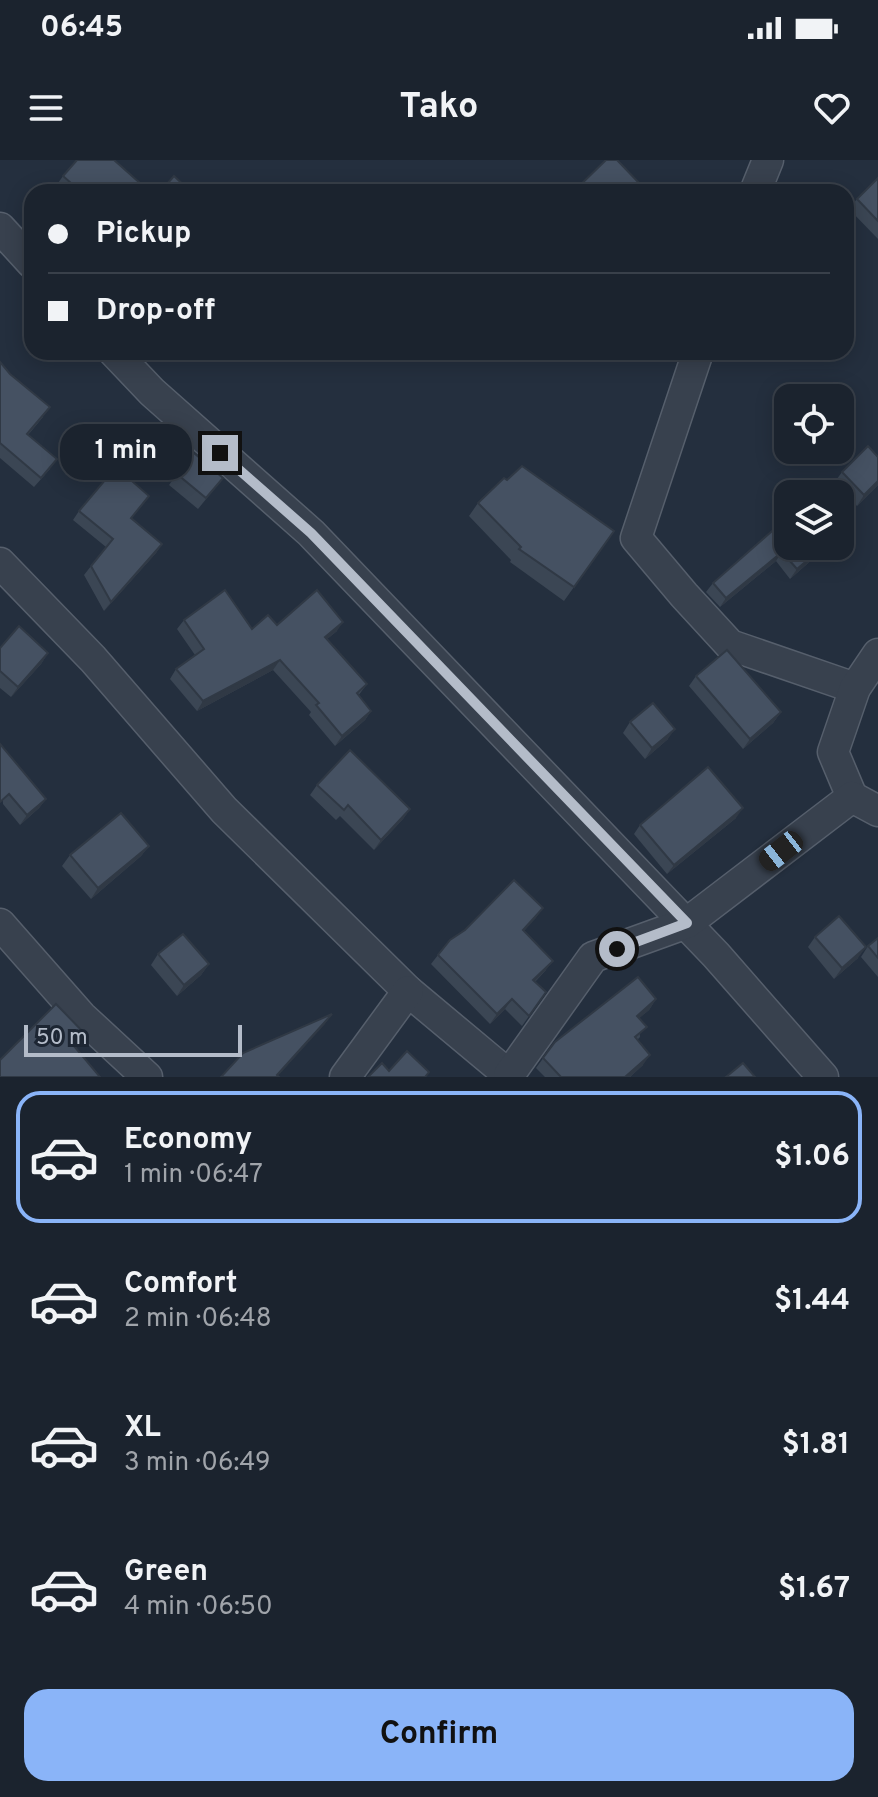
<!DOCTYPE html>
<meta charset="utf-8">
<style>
body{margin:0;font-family:Overpass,sans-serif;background:#242b36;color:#f1f3f6;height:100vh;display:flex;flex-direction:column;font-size:30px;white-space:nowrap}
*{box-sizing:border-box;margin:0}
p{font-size:26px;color:#a0a4aa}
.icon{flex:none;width:44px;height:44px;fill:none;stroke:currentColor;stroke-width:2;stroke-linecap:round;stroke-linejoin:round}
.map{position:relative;height:917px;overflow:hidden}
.side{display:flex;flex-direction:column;background:#1b232e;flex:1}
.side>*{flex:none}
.guide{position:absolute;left:24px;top:24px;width:830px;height:176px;border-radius:24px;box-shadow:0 4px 20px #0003,0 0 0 2px #39404a;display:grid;align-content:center;height:176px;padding:0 24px;background:#1b232e}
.controls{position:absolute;left:774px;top:224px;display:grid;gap:16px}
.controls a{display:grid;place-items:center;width:80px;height:80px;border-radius:16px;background:#1b232e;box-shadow:0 4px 20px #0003,0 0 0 2px #39404a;font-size:40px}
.scale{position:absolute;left:24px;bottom:20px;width:218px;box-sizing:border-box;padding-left:8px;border:4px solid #b4bcc9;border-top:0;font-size:22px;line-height:28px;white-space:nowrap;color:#b4bcc9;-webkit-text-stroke:6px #1d2633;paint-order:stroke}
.end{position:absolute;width:36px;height:36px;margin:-18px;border:10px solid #b4bcc9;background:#111;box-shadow:0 0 0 4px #111}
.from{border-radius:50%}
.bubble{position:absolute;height:56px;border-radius:24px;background:#1b232e;box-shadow:0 4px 20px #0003,0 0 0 2px #39404a;font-size:26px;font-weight:700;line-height:56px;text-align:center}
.car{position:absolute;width:24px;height:48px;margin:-24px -12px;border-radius:10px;box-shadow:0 0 6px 2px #0007;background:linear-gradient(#222 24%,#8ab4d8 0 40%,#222 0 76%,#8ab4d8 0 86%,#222 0)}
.guide b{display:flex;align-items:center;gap:28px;height:76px;font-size:30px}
.guide b+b{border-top:2px solid #39404a}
.guide i{width:20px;height:20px;background:#f1f3f6}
ul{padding:14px 0 0;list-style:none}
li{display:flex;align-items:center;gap:24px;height:132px;margin:0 16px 12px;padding:0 8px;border:4px solid transparent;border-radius:24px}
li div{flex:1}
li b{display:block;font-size:30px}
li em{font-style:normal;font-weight:700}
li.current{border-color:#8ab4f8}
li>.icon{width:72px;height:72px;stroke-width:1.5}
.action{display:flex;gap:16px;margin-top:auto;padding:16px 24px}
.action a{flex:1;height:92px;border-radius:24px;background:#8ab4f8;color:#111;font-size:32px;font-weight:700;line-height:92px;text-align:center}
.status{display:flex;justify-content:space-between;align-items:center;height:56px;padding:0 40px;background:#1b232e;direction:ltr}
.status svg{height:22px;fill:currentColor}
header{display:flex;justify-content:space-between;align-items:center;height:104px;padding:0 24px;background:#1b232e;font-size:36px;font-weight:700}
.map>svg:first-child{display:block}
</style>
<div class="status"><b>06:45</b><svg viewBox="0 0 49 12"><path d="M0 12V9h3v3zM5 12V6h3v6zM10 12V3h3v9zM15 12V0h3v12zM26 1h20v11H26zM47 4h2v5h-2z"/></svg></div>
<header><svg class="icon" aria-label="menu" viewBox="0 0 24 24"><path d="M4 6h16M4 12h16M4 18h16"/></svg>Tako<svg class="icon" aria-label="heart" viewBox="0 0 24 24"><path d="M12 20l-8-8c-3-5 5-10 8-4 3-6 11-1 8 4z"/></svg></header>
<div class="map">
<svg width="878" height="917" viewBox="0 0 878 917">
<rect width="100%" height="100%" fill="#242f3e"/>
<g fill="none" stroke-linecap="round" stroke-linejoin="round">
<defs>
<g id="street">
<polyline points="755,32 768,0"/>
<polyline points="0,68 32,103"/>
<polyline points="114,192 152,232 311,373 716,795 823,917"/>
<polyline points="698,192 636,378 684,435 730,485 855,528"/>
<polyline points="0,403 93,499 224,650 408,831 511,917"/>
<polyline points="852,637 833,592 855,528 878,494"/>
<polyline points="0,764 81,856 147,917"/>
<polyline points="509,915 593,797 687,763 852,637 878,651"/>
<polyline points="345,917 408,831"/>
</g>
</defs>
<use href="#street" stroke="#565f6c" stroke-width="33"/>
<use href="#street" stroke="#38414e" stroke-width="30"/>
</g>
<g fill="#3b4654">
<polygon points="63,16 150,32 62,32 56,26"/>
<polygon points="878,18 878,79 849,49 857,39"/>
<polygon points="32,53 32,67 25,61"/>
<polygon points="0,202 43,257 28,275 50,309 34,327 0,298"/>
<polygon points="878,297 878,325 857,346 834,323 842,312"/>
<polygon points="177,314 215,328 198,349 169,325"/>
<polygon points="507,320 614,371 564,441 510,402 511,400 469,356 478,343"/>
<polygon points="79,351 132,359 162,384 156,393 104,451 84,415 106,387 73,360"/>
<polygon points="788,386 826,386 822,391 790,419 776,401 720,447 706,432 713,423"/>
<polygon points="184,460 252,469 277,465 337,471 327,479 367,524 358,536 371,551 365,560 335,586 309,555 311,552 273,510 197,551 170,519 176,509 195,495 177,469"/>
<polygon points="0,488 48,493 41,504 11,537 0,528"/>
<polygon points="696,516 781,552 773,563 743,589 689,526"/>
<polygon points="630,562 668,579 645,599 623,573"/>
<polygon points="0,584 46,639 39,648 20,665 3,644"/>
<polygon points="317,625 410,649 403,659 374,690 340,656 336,660 310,635"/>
<polygon points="736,658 667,714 634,674 640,665"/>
<polygon points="149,686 141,696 91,739 62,706 70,695"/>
<polygon points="543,748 524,771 546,810 535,822 546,832 522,866 505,849 490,864 431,804 438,795"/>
<polygon points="815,777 858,798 834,819 808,787"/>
<polygon points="878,778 878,817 861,797 868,786"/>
<polygon points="158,794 209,804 201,815 177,836 151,805"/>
<polygon points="656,839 649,850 639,858 640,877 637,880 643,905 630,917 545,917 536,908 555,882"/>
</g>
<g fill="#303945">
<polygon points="878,321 878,325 857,346 864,335"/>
<polygon points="162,384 156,393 104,451 111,442"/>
<polygon points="824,386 826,386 822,391 790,419 797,409"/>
<polygon points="782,392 776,401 720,447 726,438"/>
<polygon points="343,462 337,471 319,486 325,477"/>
<polygon points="48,493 41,504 11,537 18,527"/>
<polygon points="280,500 273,510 197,551 203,541"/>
<polygon points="371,551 365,560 335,586 342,576"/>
<polygon points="781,552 773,563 743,589 750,579"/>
<polygon points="675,569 668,579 645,599 652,588"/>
<polygon points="46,639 39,648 20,665 27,655"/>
<polygon points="743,648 736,658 667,714 674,705"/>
<polygon points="410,649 403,659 374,690 381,680"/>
<polygon points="149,686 141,696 91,739 98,728"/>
<polygon points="543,748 536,758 517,779 523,770"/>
<polygon points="866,787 858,798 834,819 842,808"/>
<polygon points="553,801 546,810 526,830 533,820"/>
<polygon points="209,804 201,815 177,836 184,825"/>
<polygon points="512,839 505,849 490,864 497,854"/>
<polygon points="656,839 649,850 630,866 637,856"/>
<polygon points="332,854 325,864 277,917 276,917"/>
<polygon points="86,875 78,886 65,898 74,886"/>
<polygon points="650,895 643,905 630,917 625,917"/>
</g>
<g fill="#455162" stroke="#303945" stroke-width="2">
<polygon points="77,0 114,0 150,32 81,32 63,16"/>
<polygon points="606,0 617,0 640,24 631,32 573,32"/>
<polygon points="174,16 191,32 160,32"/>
<polygon points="878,18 878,61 857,39"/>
<polygon points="0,202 10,214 50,247 27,274 57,299 41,318 0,283"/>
<polygon points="868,286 878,297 878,321 864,335 842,312"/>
<polygon points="194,293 223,318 206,338 177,314"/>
<polygon points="522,306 614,371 574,427 519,389 521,387 478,343 504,318 507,320"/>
<polygon points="116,307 149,336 131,358 162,384 111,442 91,406 113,379 79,351"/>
<polygon points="788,357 788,386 824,386 797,409 782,392 726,438 713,423"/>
<polygon points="225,430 252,469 268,455 277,465 317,430 343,462 325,477 367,524 357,533 371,551 342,576 316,545 319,543 280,500 203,541 176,509 204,489 184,460"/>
<polygon points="19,466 48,493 18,527 0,511 0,488"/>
<polygon points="727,490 781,552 750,579 696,516"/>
<polygon points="653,543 675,569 652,588 630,562"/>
<polygon points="0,584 46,639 27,655 9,634 0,642"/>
<polygon points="350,590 410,649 381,680 348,645 344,650 317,625"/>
<polygon points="708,607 743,648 674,705 640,665"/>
<polygon points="121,653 149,686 98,728 70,695"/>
<polygon points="514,720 543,748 523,770 553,801 533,820 546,832 529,856 512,839 497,854 438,795 450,780 465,770"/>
<polygon points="839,756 866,787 842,808 815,777"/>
<polygon points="183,774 209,804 184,825 158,794"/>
<polygon points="878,778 878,798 868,786"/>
<polygon points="638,817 656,839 637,856 647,867 635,877 650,895 625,917 561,917 543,898 555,882"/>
<polygon points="56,844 86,875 74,886 100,917 0,917 0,900"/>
<polygon points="332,854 277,915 279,917 221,917 243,893"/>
<polygon points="407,891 429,912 425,917 368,917 382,903 389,911"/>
<polygon points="743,903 755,917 726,917"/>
</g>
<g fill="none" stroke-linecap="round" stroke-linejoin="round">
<polyline stroke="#b4bcc9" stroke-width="10" points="220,293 311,373 687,763 617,789"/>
</g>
</svg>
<div class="controls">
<a><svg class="icon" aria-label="locate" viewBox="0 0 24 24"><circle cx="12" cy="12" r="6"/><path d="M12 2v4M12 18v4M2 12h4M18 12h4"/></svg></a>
<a><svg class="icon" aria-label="layers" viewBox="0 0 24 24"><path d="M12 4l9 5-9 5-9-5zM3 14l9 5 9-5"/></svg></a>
</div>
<div class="scale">50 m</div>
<i class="end from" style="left:617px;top:789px"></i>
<i class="end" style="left:220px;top:293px"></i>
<div class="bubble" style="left:60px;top:264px;width:132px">1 min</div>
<i class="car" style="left:781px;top:691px;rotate:232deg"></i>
<div class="guide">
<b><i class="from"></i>Pickup</b>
<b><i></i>Drop-off</b>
</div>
</div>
<section class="side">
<ul>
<li class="current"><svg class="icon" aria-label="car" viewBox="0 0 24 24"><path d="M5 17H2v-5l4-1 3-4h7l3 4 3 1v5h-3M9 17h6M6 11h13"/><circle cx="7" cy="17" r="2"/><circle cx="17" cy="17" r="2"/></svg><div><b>Economy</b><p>1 min · 06:47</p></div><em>$1.06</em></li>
<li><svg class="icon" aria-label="car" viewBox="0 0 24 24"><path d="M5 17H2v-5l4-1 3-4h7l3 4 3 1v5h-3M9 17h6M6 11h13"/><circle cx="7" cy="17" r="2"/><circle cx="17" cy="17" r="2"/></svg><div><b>Comfort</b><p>2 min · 06:48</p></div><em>$1.44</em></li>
<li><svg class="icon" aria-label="car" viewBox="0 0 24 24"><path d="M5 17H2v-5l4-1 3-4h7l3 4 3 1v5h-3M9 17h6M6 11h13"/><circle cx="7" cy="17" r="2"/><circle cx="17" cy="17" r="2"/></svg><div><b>XL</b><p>3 min · 06:49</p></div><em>$1.81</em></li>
<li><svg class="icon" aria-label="car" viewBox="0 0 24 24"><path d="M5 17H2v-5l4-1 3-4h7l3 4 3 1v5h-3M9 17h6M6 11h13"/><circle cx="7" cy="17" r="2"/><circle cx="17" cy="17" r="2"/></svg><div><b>Green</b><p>4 min · 06:50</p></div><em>$1.67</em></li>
</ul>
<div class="action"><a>Confirm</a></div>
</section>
